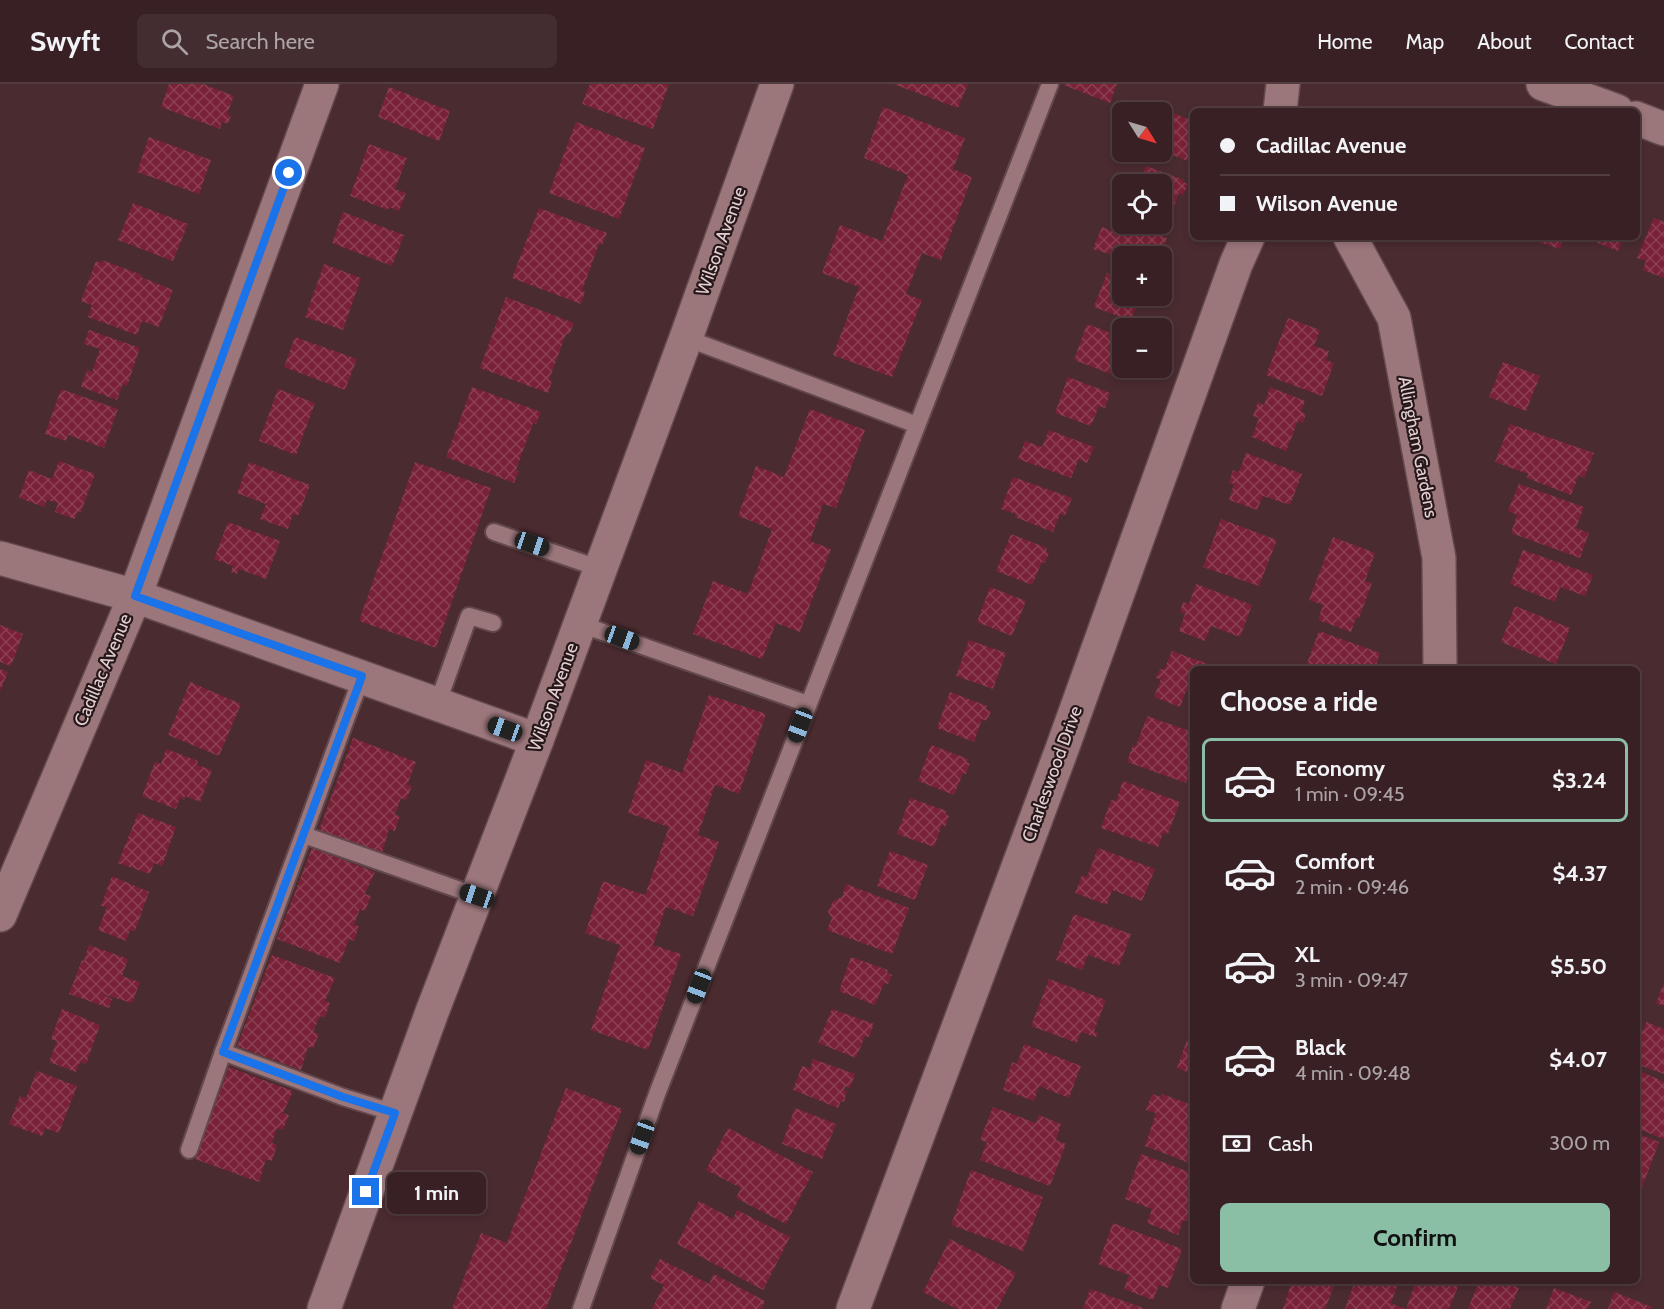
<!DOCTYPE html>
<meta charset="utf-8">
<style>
body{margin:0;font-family:Cabin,sans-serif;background:#432d31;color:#f1f3f6;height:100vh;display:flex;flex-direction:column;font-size:22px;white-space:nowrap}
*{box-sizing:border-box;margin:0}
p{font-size:20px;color:#aba3a6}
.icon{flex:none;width:33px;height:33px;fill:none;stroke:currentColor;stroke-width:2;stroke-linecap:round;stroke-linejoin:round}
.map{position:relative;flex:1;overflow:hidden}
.drawer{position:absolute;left:1190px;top:582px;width:450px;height:618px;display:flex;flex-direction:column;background:#382024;border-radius:9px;box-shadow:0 3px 9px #0003,0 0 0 2px #523e41}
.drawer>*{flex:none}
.guide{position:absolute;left:1190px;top:24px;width:450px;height:132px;border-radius:9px;box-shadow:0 3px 9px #0003,0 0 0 2px #523e41;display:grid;align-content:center;height:132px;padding:0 30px;background:#382024}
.needle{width:39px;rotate:127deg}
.fabs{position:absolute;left:1112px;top:18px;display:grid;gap:12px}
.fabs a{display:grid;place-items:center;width:60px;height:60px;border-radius:9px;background:#382024;box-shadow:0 3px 9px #0003,0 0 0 2px #523e41;font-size:30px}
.end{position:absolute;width:27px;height:27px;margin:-14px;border:8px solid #1a73e8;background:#fff;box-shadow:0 0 0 3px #fff}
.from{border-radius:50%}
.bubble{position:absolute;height:42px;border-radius:9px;background:#382024;box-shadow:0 3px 9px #0003,0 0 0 2px #523e41;font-size:20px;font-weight:700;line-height:42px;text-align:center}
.car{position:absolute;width:18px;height:36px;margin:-18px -9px;border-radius:8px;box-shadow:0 0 4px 2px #0007;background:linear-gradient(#222 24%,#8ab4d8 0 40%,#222 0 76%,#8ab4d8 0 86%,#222 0)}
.guide b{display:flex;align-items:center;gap:21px;height:57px;font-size:22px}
.guide b+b{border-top:2px solid #523e41}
.guide i{width:15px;height:15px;background:#f1f3f6}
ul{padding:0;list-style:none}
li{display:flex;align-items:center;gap:18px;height:84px;margin:0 12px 9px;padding:0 18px;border:3px solid transparent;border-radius:9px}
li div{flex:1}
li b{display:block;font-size:22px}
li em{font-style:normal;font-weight:700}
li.on{border-color:#8abfa5}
li>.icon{width:54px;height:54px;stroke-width:1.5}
h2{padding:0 30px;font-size:27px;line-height:72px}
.pay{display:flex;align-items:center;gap:15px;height:66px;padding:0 30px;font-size:22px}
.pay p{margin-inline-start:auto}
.button{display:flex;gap:12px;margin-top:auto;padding:12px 30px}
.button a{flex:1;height:69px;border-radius:9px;background:#8abfa5;color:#111;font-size:24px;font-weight:700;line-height:69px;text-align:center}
header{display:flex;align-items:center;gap:36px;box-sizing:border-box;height:84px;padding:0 30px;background:#382024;border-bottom:2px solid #523e41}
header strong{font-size:28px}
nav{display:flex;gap:33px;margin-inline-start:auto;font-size:21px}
.search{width:420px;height:54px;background:#432d31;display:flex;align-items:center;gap:15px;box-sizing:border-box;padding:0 21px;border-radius:9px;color:#aba3a6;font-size:22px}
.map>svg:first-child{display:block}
</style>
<header>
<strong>Swyft</strong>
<div class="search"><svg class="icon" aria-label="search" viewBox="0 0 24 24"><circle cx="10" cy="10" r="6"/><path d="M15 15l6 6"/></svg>Search here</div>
<nav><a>Home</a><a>Map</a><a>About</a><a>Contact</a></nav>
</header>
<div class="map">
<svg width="1664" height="1225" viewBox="0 0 1664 1225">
<defs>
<pattern id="building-cross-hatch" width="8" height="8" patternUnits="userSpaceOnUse" patternTransform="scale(1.5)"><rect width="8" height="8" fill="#792137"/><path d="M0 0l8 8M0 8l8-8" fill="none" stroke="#8c4053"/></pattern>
</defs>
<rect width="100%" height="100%" fill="#4a2b30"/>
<g fill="url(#building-cross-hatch)">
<polygon points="169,0 203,0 234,12 227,30 231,31 228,40 222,38 220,45 161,23"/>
<polygon points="590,0 669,0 653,45 582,20"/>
<polygon points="893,0 968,0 958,24"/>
<polygon points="1061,0 1117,0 1110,19"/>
<polygon points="389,3 450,27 439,57 378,33"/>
<polygon points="1151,19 1192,37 1192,71 1190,78 1161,66 1161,28 1147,28"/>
<polygon points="883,23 965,54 953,85 972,93 941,176 922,169 906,210 922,216 892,293 833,271 859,203 822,189 840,141 882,157 908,91 864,74"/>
<polygon points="576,38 645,64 619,135 549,109"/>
<polygon points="149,53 211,76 199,110 137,88"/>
<polygon points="369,60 407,74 395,105 406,109 399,127 389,123 388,126 350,112"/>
<polygon points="1146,82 1184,96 1183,98 1188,100 1183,111 1179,109 1170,133 1161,130 1161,100 1122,100 1125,93 1139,99"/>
<polygon points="133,119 188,140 173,177 118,156"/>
<polygon points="539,124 607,149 602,161 599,160 582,207 585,208 581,220 512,194"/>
<polygon points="343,128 404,151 392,182 332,159"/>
<polygon points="1654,134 1664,138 1664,194 1643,186 1646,177 1637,174"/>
<polygon points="1125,140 1141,140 1163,148 1162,152 1167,154 1163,163 1158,161 1154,172 1122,174 1093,165 1102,143 1121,151"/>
<polygon points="1533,153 1564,153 1560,165 1533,156"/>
<polygon points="1583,153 1624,153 1618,167"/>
<polygon points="102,176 142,191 141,193 173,206 159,243 142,237 137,251 88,233 92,221 81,217 96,177 101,179"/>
<polygon points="324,180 361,194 343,246 305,233"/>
<polygon points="1107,189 1122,194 1122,212 1140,212 1131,237 1094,223"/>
<polygon points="506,213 574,239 569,251 566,250 549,296 552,297 548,309 480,284"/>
<polygon points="1288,234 1320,246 1314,262 1329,267 1326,276 1334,279 1322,312 1266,291"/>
<polygon points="1087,240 1122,253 1122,268 1119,267 1111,290 1074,276"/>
<polygon points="89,246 140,264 127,302 123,300 117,316 81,303 87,286 92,288 100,265 84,260"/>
<polygon points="295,253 357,275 345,306 284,283"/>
<polygon points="1503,278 1540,292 1526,327 1489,313"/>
<polygon points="1068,293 1110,309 1105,324 1099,322 1091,342 1055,329"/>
<polygon points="472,303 541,328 536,340 533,339 516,386 519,387 514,399 446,373"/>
<polygon points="1270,303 1305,317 1301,328 1306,330 1303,339 1298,337 1286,367 1252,353 1259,334 1253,332 1258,318 1264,321"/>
<polygon points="61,305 118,325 104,364 68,351 66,357 45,350"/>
<polygon points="278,305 315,319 296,371 259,357"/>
<polygon points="810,325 865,346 836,424 823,420 810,457 831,465 800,548 776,539 762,575 693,550 713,497 748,510 772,445 738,432 756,382 784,393"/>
<polygon points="1510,340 1594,369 1584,394 1579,391 1571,411 1527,394 1528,390 1495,378"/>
<polygon points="1049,346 1094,363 1087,379 1079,375 1071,394 1018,375 1025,357 1042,363"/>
<polygon points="1246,369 1302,390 1290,421 1263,412 1257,426 1229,416 1234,400 1229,399 1233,386 1239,388"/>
<polygon points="59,377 95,390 81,428 78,427 75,435 55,428 58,419 47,416 44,423 19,414 29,386 52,395"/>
<polygon points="249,378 310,401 298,432 293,430 288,445 260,435 266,420 237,409"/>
<polygon points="415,378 491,404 436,564 359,537"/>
<polygon points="1013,393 1072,414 1065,432 1060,430 1053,448 1015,433 1016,430 1001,425"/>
<polygon points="1519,400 1584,423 1576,444 1589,449 1580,474 1511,449 1517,431 1508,427"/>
<polygon points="1221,435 1277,456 1259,502 1203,483"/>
<polygon points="228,438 280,457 266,495 239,485 237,490 231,488 233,482 214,475"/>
<polygon points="1011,450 1047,464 1046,467 1049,469 1045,479 1042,478 1032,501 996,487"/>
<polygon points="1333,453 1375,469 1365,497 1372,499 1359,534 1356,534 1351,548 1318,536 1323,521 1309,516"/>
<polygon points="1523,466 1593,491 1585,512 1560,503 1555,518 1510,500"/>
<polygon points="1196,500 1252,521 1240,553 1211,542 1205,557 1179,547 1185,530 1180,528 1183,518 1189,520"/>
<polygon points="990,503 1026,517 1012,552 977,538"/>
<polygon points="1515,522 1570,544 1556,580 1501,558"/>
<polygon points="0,541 23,550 11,582 0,578"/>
<polygon points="1319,547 1380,569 1375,585 1305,585"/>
<polygon points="969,556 1006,569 993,605 956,592"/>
<polygon points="1172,567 1222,585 1192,585 1192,610 1186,607 1180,623 1154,613 1161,595 1156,594 1160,585 1164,586"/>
<polygon points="0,585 8,588 0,607"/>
<polygon points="190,598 241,620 219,672 168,651"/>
<polygon points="950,608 987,622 986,625 991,627 987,637 982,635 974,658 937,644"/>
<polygon points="709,611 766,630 739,710 715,701 698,751 719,758 693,832 666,823 653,861 681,870 648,966 591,946 620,861 585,849 603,797 645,811 669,743 628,729 646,676 682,689"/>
<polygon points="1147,632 1192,648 1192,682 1186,699 1127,678 1133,661 1136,662"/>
<polygon points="353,654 416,678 408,699 406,700 412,702 406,716 401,714 395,731 400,732 395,747 389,745 382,769 319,746"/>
<polygon points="931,661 968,675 966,678 970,679 966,690 963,689 954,711 918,697"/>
<polygon points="166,665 198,677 197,681 212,686 200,718 185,712 184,716 180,714 176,725 142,712 155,678 161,680"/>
<polygon points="1123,697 1180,718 1168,750 1163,749 1158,763 1101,744 1111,716 1116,717"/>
<polygon points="910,714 947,727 945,730 949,732 945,743 942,741 934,763 897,750"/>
<polygon points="138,729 176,743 162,782 154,779 150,790 118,779"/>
<polygon points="312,764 375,788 365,810 371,812 365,827 360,825 354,841 359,842 354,857 349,855 340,879 277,855"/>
<polygon points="1098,764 1155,785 1142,817 1112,806 1107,821 1075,809 1082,791 1087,793"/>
<polygon points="890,767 928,781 915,816 877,802"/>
<polygon points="112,792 149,808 135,847 130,846 126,857 98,846 107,823 101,822"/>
<polygon points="846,800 909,824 892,870 827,846 832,834 828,828 833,817 842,813"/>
<polygon points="1074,830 1131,850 1119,882 1088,871 1082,886 1056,876"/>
<polygon points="89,861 128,875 122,892 140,898 132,919 102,910 112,915 109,924 69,910 82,876 84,877"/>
<polygon points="272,871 335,894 325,917 330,919 325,934 320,932 313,948 319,950 313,964 308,963 301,986 237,962"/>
<polygon points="851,873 888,886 887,889 892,891 888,900 884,899 875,921 839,907"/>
<polygon points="1049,895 1106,916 1094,947 1098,949 1096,953 1081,948 1077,959 1031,942"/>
<polygon points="1664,899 1664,922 1656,919"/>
<polygon points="62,925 100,941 86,980 80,978 76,988 49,978 57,957 51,955"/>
<polygon points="832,925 874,940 869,953 865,952 856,974 818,959"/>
<polygon points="1646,938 1664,945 1664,990 1636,980 1636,964"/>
<polygon points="1192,942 1192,990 1177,984"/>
<polygon points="1024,960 1081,982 1069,1014 1039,1002 1034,1017 1003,1006 1012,978 1017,980"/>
<polygon points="813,975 855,990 850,1004 846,1002 844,1006 847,1007 844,1018 841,1017 838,1024 793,1006 802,982 810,985"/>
<polygon points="229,983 293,1007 283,1029 289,1031 283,1046 277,1044 272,1059 277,1061 272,1077 266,1075 259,1098 195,1075"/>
<polygon points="1636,985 1664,998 1664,1055 1636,1044"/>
<polygon points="37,987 77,1002 59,1049 45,1044 42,1052 9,1040 20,1012 26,1014"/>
<polygon points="566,1004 622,1025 546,1225 452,1225 481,1149 507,1159"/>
<polygon points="1152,1010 1161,1013 1162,1010 1192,1021 1192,1080 1145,1062 1156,1029 1146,1026"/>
<polygon points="993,1023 1036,1039 1039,1031 1061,1040 1056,1056 1066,1060 1050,1102 980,1076 987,1058 980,1056"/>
<polygon points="795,1024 836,1040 822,1075 782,1060"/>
<polygon points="728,1044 813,1088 786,1140 736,1114 741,1104 706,1086"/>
<polygon points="1636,1049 1659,1058 1637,1117 1636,1117"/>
<polygon points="1141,1070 1192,1089 1192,1124 1188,1137 1183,1136 1178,1151 1147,1139 1152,1125 1125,1115"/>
<polygon points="971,1086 1043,1113 1023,1167 951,1141"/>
<polygon points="699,1117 733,1135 737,1126 790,1153 763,1206 677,1160"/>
<polygon points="1113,1139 1182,1165 1168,1204 1159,1201 1153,1216 1124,1205 1129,1191 1098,1180"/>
<polygon points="950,1155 1016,1189 997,1225 957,1225 923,1208"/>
<polygon points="660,1175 709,1200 714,1190 765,1217 761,1225 652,1225 664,1201 650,1194"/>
<polygon points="1292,1197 1336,1197 1325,1225 1283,1225"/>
<polygon points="1355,1197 1399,1197 1391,1219 1405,1225 1345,1225"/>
<polygon points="1416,1197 1452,1197 1459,1200 1449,1225 1406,1225"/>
<polygon points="1479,1197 1506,1197 1505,1199 1519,1204 1510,1225 1468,1225"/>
<polygon points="1554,1204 1591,1218 1588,1225 1546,1225"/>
<polygon points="1090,1205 1146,1225 1083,1225"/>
<polygon points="1614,1208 1652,1223 1651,1225 1608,1225"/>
</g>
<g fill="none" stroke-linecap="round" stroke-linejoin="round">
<defs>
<g id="service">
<polyline points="686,254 917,341"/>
<polyline points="494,448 601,485"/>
<polyline points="580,540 808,620"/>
<polyline points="437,621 469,532 493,539"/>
<polyline points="304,751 477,812"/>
<polyline points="223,968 343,1013 395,1029"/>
<polyline points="189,1066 223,968 362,592"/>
<polyline points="581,1225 657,1010 1050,0"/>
</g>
<g id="minor">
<polyline points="1543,0 1617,27"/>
<polyline points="1280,27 1283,0"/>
<polyline points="1636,34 1664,45"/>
<polyline points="1350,153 1394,234 1439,474 1440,585"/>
<polyline points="0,474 135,512 537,656"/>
<polyline points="0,831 135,512 322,0"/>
<polyline points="853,1225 1062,665 1236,180 1248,153"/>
<polyline points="1238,1225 1248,1197"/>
</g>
<polyline id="secondary" points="324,1225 432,928 537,656 686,254 777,0"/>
</defs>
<use href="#service" stroke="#62484c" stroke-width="20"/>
<use href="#minor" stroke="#62484c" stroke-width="36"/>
<use href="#secondary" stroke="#62484c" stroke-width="36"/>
<use href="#service" stroke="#9b767b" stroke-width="16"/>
<use href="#minor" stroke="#9b767b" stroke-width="33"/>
<use href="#secondary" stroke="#9b767b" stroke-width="33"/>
</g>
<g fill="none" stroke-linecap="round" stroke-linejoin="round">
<polyline stroke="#1a73e8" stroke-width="8" points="289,89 135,512 362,592 223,968 343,1013 395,1029 366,1108"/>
</g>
<g text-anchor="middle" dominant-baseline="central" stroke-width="4.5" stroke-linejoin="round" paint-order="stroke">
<g font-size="18" fill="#e4cfd2" stroke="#26181a">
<text transform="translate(721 157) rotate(-70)">Wilson Avenue</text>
<text transform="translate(1418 363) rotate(79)">Allingham Gardens</text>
<text transform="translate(103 586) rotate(-67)">Cadillac Avenue</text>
<text transform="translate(553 613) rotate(-70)">Wilson Avenue</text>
<text transform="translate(1052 690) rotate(-70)">Charleswood Drive</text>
</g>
</g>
</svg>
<div class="fabs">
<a><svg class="needle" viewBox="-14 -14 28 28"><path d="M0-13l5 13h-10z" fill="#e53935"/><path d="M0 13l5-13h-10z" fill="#aba3a6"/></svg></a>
<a><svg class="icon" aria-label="locate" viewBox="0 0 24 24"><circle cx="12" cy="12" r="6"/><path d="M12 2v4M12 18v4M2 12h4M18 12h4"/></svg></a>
<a>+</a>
<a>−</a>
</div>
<i class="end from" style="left:289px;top:89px"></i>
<i class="end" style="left:366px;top:1108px"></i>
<div class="bubble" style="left:387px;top:1088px;width:99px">1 min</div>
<i class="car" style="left:532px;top:460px;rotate:109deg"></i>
<i class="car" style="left:622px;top:554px;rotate:110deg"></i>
<i class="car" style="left:800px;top:641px;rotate:201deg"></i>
<i class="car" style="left:505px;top:645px;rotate:290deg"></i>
<i class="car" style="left:477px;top:812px;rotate:289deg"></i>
<i class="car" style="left:699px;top:902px;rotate:201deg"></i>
<i class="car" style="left:642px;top:1053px;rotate:200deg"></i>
<div class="guide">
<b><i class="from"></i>Cadillac Avenue</b>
<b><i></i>Wilson Avenue</b>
</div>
<section class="drawer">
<h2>Choose a ride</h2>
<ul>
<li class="on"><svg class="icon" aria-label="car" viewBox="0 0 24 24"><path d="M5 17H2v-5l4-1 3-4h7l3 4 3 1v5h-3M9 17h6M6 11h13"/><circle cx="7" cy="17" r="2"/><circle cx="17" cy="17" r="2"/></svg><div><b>Economy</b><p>1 min · 09:45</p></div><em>$3.24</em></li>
<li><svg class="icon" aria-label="car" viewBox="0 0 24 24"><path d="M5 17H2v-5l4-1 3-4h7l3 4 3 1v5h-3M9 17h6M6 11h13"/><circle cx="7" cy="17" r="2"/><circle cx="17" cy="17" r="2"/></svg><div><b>Comfort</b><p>2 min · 09:46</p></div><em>$4.37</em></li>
<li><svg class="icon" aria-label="car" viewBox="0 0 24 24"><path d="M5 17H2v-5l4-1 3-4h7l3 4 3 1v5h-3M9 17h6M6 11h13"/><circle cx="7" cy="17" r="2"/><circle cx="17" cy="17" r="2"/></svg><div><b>XL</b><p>3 min · 09:47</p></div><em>$5.50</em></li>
<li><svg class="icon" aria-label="car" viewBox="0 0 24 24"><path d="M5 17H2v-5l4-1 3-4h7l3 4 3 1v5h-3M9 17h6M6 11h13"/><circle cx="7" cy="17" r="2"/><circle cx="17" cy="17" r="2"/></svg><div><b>Black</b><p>4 min · 09:48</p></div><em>$4.07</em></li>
</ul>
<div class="pay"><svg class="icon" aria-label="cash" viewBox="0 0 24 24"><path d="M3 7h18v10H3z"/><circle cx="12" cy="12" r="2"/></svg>Cash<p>300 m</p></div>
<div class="button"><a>Confirm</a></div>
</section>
</div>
